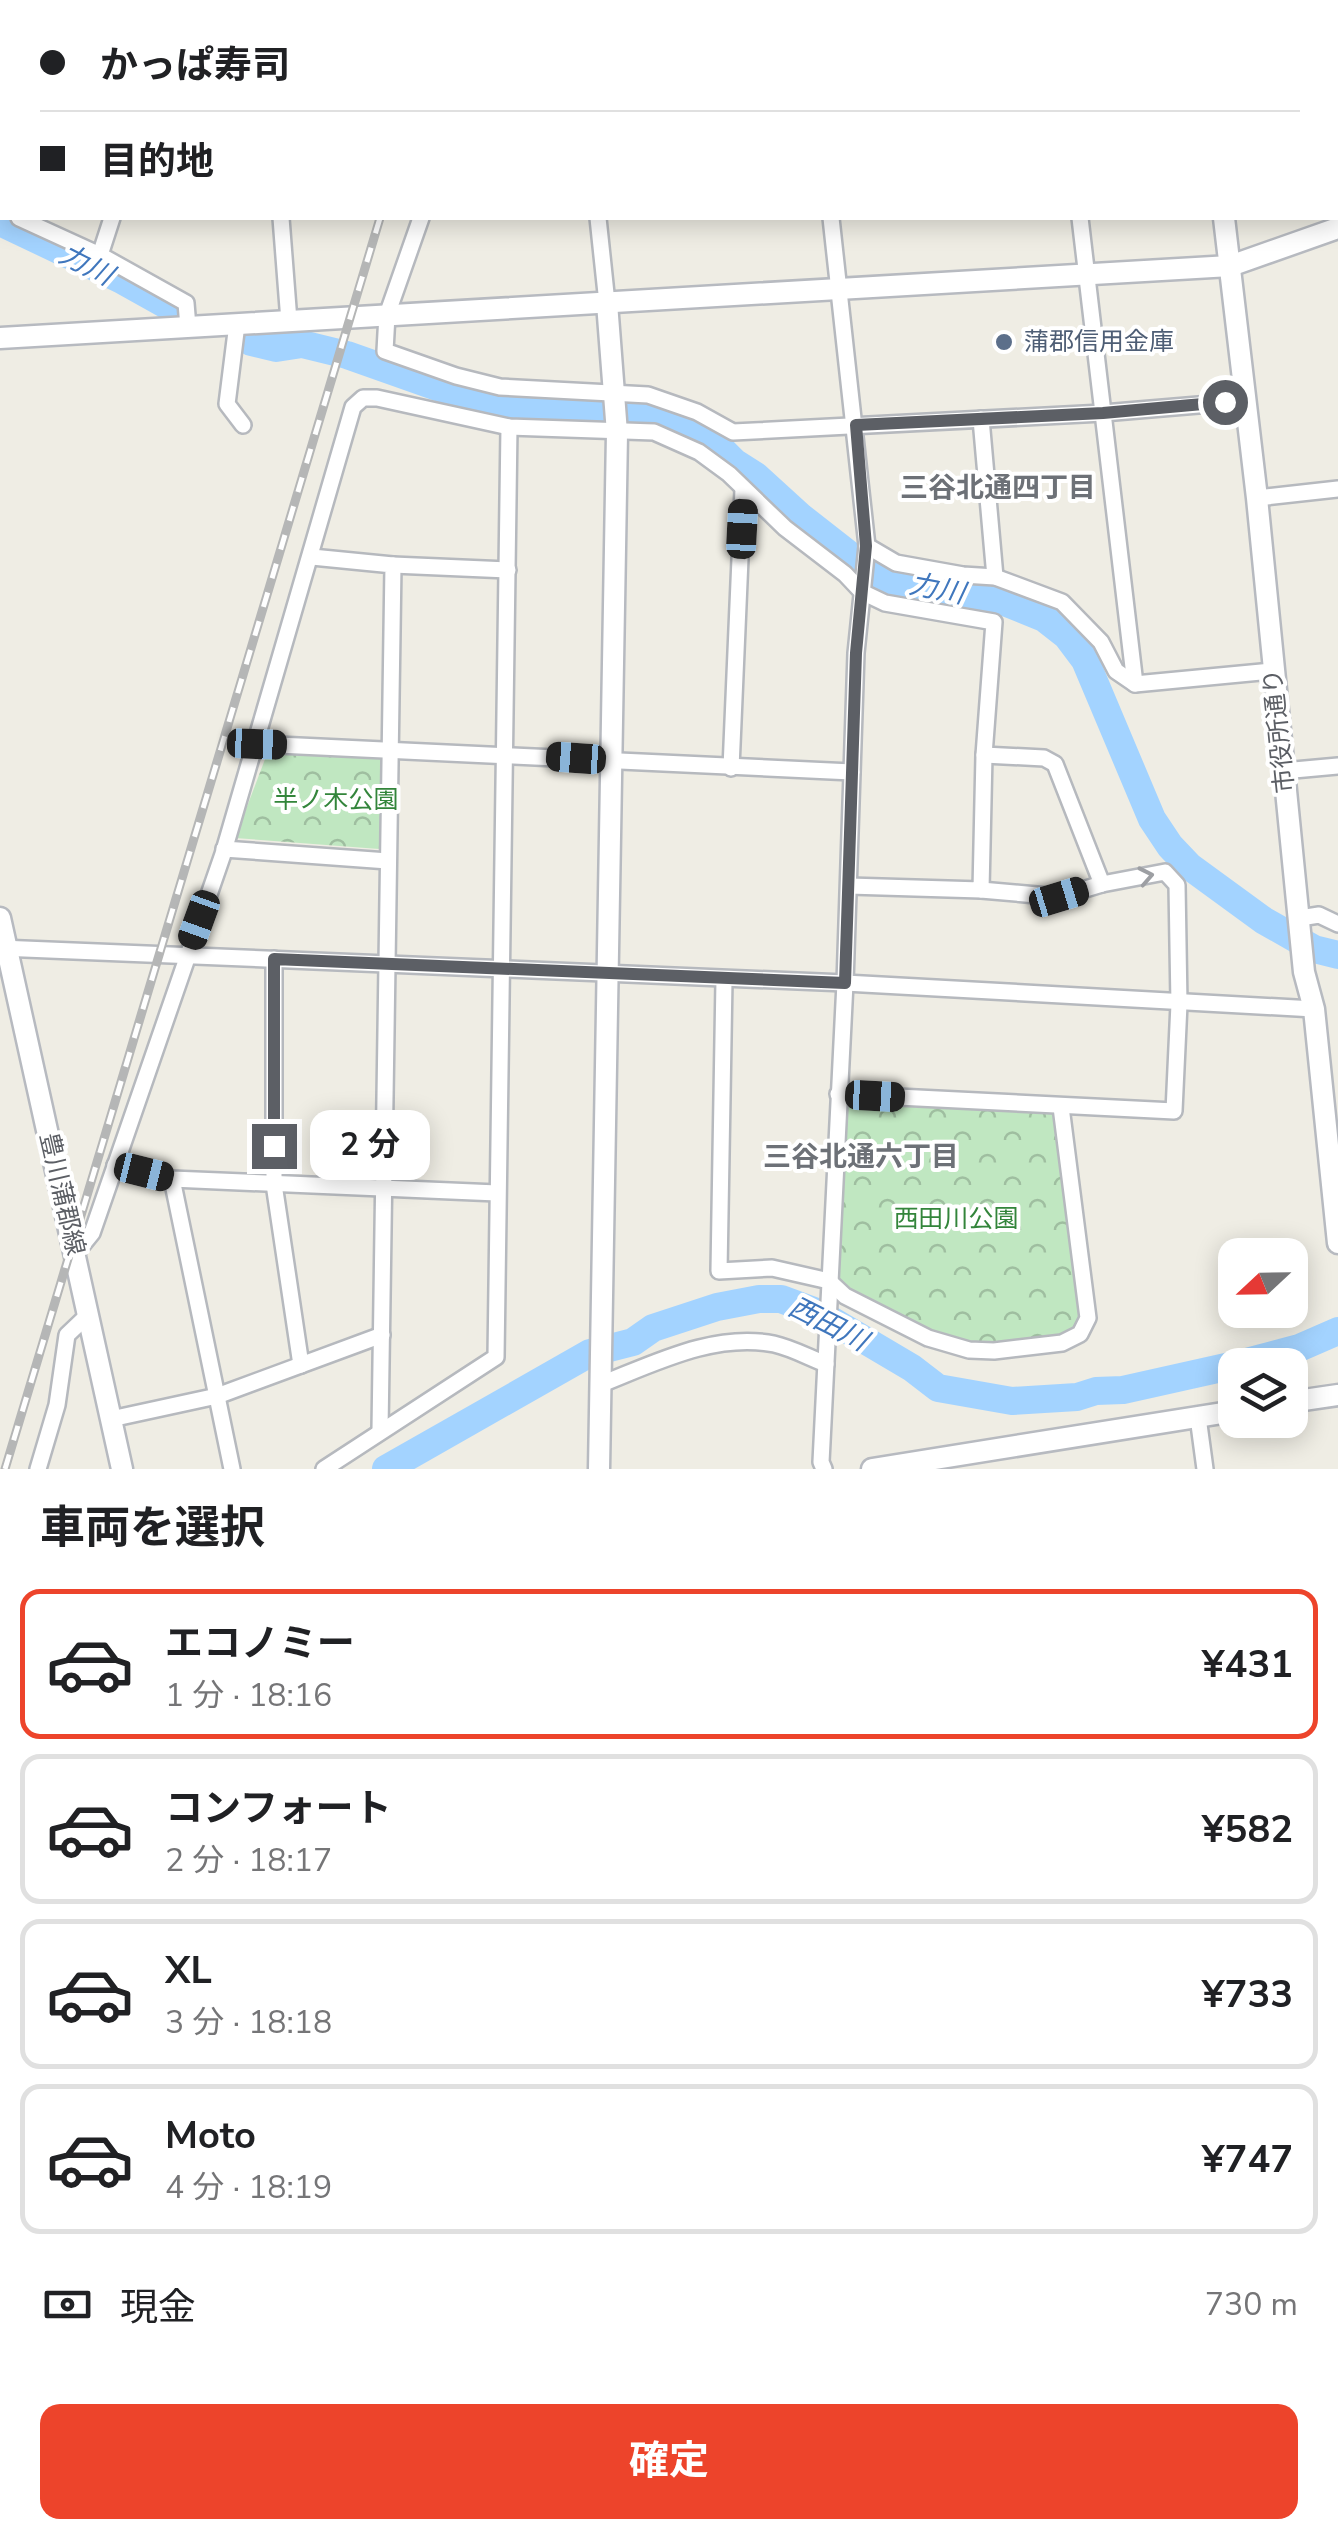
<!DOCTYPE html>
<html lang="ja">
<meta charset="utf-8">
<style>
body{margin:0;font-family:"Nunito Sans","Noto Sans JP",sans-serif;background:#f6f6f6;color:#202124;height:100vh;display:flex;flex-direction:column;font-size:38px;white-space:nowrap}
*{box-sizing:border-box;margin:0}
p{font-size:32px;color:#757577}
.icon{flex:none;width:55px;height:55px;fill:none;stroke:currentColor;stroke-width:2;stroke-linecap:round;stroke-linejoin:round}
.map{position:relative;height:1469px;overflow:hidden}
.sheet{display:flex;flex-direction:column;background:#fff;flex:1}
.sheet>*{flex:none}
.banner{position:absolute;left:0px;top:0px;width:1340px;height:220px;box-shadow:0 5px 25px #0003;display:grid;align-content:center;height:220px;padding:0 40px;background:#fff}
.needle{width:65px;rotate:248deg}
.buttons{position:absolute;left:1218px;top:1238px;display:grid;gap:20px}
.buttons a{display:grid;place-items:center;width:90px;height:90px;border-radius:20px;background:#fff;box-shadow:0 5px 25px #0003;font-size:50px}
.end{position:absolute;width:45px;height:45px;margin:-22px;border:12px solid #5c5f65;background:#fff;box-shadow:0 0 0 5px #fff}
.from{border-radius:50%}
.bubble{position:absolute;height:70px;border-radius:20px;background:#fff;box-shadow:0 5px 25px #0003;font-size:32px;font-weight:700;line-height:70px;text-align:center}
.car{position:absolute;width:30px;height:60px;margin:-30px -15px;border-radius:12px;box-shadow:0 0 8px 2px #0007;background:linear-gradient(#222 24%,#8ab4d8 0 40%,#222 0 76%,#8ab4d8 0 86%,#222 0)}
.banner b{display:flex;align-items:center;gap:35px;height:95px;font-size:38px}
.banner b+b{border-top:2px solid #e0e0e0}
.banner i{width:25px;height:25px;background:#202124}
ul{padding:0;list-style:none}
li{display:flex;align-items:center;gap:30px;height:150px;margin:0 20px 15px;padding:0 20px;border:5px solid #e0e0e0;border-radius:20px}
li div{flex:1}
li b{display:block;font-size:38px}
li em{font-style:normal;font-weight:700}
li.current{border-color:#ed442b}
li>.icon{width:90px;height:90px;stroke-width:1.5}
h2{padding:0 40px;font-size:45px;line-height:120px}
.pay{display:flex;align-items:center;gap:25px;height:110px;padding:0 40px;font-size:38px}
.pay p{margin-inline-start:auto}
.button{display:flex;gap:20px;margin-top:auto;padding:20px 40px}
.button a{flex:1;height:115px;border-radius:20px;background:#ed442b;color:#fff;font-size:40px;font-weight:700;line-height:115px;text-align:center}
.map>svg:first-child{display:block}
</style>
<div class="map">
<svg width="1338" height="1469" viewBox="0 0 1338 1469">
<defs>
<pattern id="forest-crowns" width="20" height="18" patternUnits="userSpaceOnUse" patternTransform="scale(2.5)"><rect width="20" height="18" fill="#c0e7c1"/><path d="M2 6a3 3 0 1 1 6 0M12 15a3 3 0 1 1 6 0" fill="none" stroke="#9fbea0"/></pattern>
</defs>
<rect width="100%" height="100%" fill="#efede4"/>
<g fill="url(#forest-crowns)">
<polygon points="386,753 379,849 235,838 267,754"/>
<polygon points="838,1094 1061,1107 1088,1318 1080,1334 969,1350 829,1281"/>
</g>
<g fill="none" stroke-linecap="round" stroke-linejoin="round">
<g stroke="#a3d3ff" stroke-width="28">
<polyline points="0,222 120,279 172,308"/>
<polyline points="251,342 276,348 302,344 347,355 480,402 538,412 594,415 650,409 703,431 734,462 756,476 801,517 879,578 903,586 1007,603 1044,618 1067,636 1085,660 1152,819 1170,846 1189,866 1263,920 1314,949 1338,955"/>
<polyline points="1235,1365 1299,1348 1338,1331"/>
<polyline points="386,1469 590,1353 633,1342 653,1328 717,1307 759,1299 781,1299 819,1313 912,1368 938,1388 1012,1401 1077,1397 1096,1391 1123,1390 1235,1365"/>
</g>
<defs>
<g id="street">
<polyline points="691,0 691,2"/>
<polyline points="809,0 809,2"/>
<polyline points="930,0 930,2"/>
<polyline points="1056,0 1056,2"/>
<polyline points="1336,0 1336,2"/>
<polyline points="483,2 484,0"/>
<polyline points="1338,14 1338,18"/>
<polyline points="0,205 2,207"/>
<polyline points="19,218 100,255 186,303 188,327"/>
<polyline points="281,218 289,321"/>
<polyline points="421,218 387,315 385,351 456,376 500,387 648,395 697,412 733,432 1103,413 1246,401"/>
<polyline points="598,218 607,303"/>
<polyline points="1080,218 1135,684"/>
<polyline points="100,255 112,218"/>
<polyline points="237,324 227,404 243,425"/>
<polyline points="981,419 995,577"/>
<polyline points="1257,498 1338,489"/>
<polyline points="867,546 896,563 963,575 995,577 1062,602 1101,642 1116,671 1135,684 1272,671"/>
<polyline points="312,557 393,565 380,1430"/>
<polyline points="393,565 508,570"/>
<polyline points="257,744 852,772"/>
<polyline points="984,755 1044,758 1055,764 1102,884"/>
<polyline points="731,768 743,489"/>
<polyline points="1283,771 1338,766"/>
<polyline points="224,849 388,861"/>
<polyline points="1300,918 1319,915 1338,924"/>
<polyline points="0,948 845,983 1314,1009"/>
<polyline points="274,959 274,1184 301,1365"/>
<polyline points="724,980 719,1271 772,1268 829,1281 845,1296 928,1338 969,1350 994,1351 1062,1343 1080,1334 1088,1318 1061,1107"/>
<polyline points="838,1094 1174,1111 1179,1004 1177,885 1165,872 1102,884 1059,897 981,890"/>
<polyline points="115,1165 172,1179 497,1193"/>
<polyline points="172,1179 232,1469"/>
<polyline points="75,1254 92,1233 223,854 353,407 363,398 377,398 509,427 654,432 699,452 729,474 785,528 845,574 862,592 885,603 994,622 984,755 981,890 849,886"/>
<path d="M 599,1385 C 653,1364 714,1332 774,1344 C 792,1348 810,1358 826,1364"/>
<polyline points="1198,1417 1205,1469"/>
<polyline points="111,1419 217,1396 382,1335"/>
<polyline points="38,1469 57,1405 67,1335 88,1315"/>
<polyline points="324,1469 496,1357 509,427"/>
<polyline points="824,1469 821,1462 845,983 856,653 867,546 831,218"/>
</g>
<g id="secondary">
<polyline points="1200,0 1201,2"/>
<polyline points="1224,218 1257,498 1304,972 1314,1009 1338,1243"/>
<polyline points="0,338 1230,266 1338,228"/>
<polyline points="0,918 122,1469"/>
<polyline points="1290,1402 1338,1395"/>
<polyline points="599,1469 617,433 607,303"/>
<polyline points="872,1469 1235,1411"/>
</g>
</defs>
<use href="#street" stroke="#b6b9be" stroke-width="20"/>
<use href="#secondary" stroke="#b7bac0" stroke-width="25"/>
<use href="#street" stroke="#fff" stroke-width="15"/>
<use href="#secondary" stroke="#fff" stroke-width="20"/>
<defs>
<g id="rail">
<polyline points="432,2 433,0"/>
<polyline points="5,1469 380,218"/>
</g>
</defs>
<use href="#rail" stroke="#b5b6b6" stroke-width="9"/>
<use href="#rail" stroke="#fff" stroke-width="5" stroke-dasharray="15" stroke-linecap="butt"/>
</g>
<defs><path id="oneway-chevron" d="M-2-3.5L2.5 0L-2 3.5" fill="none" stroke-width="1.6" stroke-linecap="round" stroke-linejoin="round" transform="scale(2.5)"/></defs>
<use stroke="#9d9fa3" href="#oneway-chevron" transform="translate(1146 876) rotate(-11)"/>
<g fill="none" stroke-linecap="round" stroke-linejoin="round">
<polyline stroke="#5c5f65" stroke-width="12" points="274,1146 274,959 845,983 856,653 866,546 856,425 1103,413 1225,402"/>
</g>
<circle fill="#5c6f8a" stroke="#fff" stroke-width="4" cx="1004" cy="342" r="10"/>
<g text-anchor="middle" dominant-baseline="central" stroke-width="8" stroke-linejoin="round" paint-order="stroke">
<g font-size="25" fill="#4e5e75" stroke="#fff" text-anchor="start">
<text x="1024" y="342">蒲郡信用金庫</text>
</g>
<g font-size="25" fill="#5c5f65" stroke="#fff">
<text transform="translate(1279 731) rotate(-96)">市役所通り</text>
<text transform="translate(62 1194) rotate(77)">豊川蒲郡線</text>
</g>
<g font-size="25" fill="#33853b" stroke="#fff">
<text x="336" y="800">半ノ木公園</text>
<text x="956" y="1219">西田川公園</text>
</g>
<g font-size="28" font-style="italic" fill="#4077bd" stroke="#fff">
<text transform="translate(86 265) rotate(27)">力川</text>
<text transform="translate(937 589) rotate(11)">力川</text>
<text transform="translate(828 1324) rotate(27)">西田川</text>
</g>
<g font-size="28" font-weight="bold" fill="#6d7177" stroke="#fff">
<text x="998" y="488">三谷北通四丁目</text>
<text x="861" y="1157">三谷北通六丁目</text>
</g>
</g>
</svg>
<div class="buttons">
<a><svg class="needle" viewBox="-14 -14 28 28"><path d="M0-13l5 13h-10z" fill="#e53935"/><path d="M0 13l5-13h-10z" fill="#757577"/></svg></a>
<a><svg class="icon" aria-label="layers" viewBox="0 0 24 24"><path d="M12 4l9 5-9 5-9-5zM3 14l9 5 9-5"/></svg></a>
</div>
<i class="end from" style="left:1225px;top:402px"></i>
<i class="end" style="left:274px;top:1146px"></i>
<div class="bubble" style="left:310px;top:1110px;width:120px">2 分</div>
<i class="car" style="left:742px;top:529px;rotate:3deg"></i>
<i class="car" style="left:257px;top:744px;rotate:92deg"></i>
<i class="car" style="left:576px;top:758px;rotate:274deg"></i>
<i class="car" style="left:1059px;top:897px;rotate:73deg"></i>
<i class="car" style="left:199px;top:920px;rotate:200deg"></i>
<i class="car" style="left:875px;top:1096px;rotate:93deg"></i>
<i class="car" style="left:144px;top:1172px;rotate:104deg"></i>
<div class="banner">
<b><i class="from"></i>かっぱ寿司</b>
<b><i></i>目的地</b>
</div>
</div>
<section class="sheet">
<h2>車両を選択</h2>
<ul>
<li class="current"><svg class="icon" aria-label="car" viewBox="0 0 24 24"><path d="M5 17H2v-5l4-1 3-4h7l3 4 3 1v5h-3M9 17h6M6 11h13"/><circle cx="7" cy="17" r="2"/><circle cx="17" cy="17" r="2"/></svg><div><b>エコノミー</b><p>1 分 · 18:16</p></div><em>¥431</em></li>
<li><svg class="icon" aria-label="car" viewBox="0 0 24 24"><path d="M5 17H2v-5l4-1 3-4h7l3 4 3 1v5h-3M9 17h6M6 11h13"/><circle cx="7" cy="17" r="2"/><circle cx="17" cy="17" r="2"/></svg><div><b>コンフォート</b><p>2 分 · 18:17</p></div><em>¥582</em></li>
<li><svg class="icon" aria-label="car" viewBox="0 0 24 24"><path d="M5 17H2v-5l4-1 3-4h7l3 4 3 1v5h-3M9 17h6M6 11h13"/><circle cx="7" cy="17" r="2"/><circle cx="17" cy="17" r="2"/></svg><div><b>XL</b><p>3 分 · 18:18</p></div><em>¥733</em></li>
<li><svg class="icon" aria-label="car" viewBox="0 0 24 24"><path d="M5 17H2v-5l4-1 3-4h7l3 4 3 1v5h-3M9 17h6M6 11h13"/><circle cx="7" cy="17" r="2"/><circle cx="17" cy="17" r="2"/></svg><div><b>Moto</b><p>4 分 · 18:19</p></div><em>¥747</em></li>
</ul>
<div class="pay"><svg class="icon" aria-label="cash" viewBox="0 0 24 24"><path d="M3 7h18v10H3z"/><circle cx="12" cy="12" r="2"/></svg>現金<p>730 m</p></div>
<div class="button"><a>確定</a></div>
</section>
